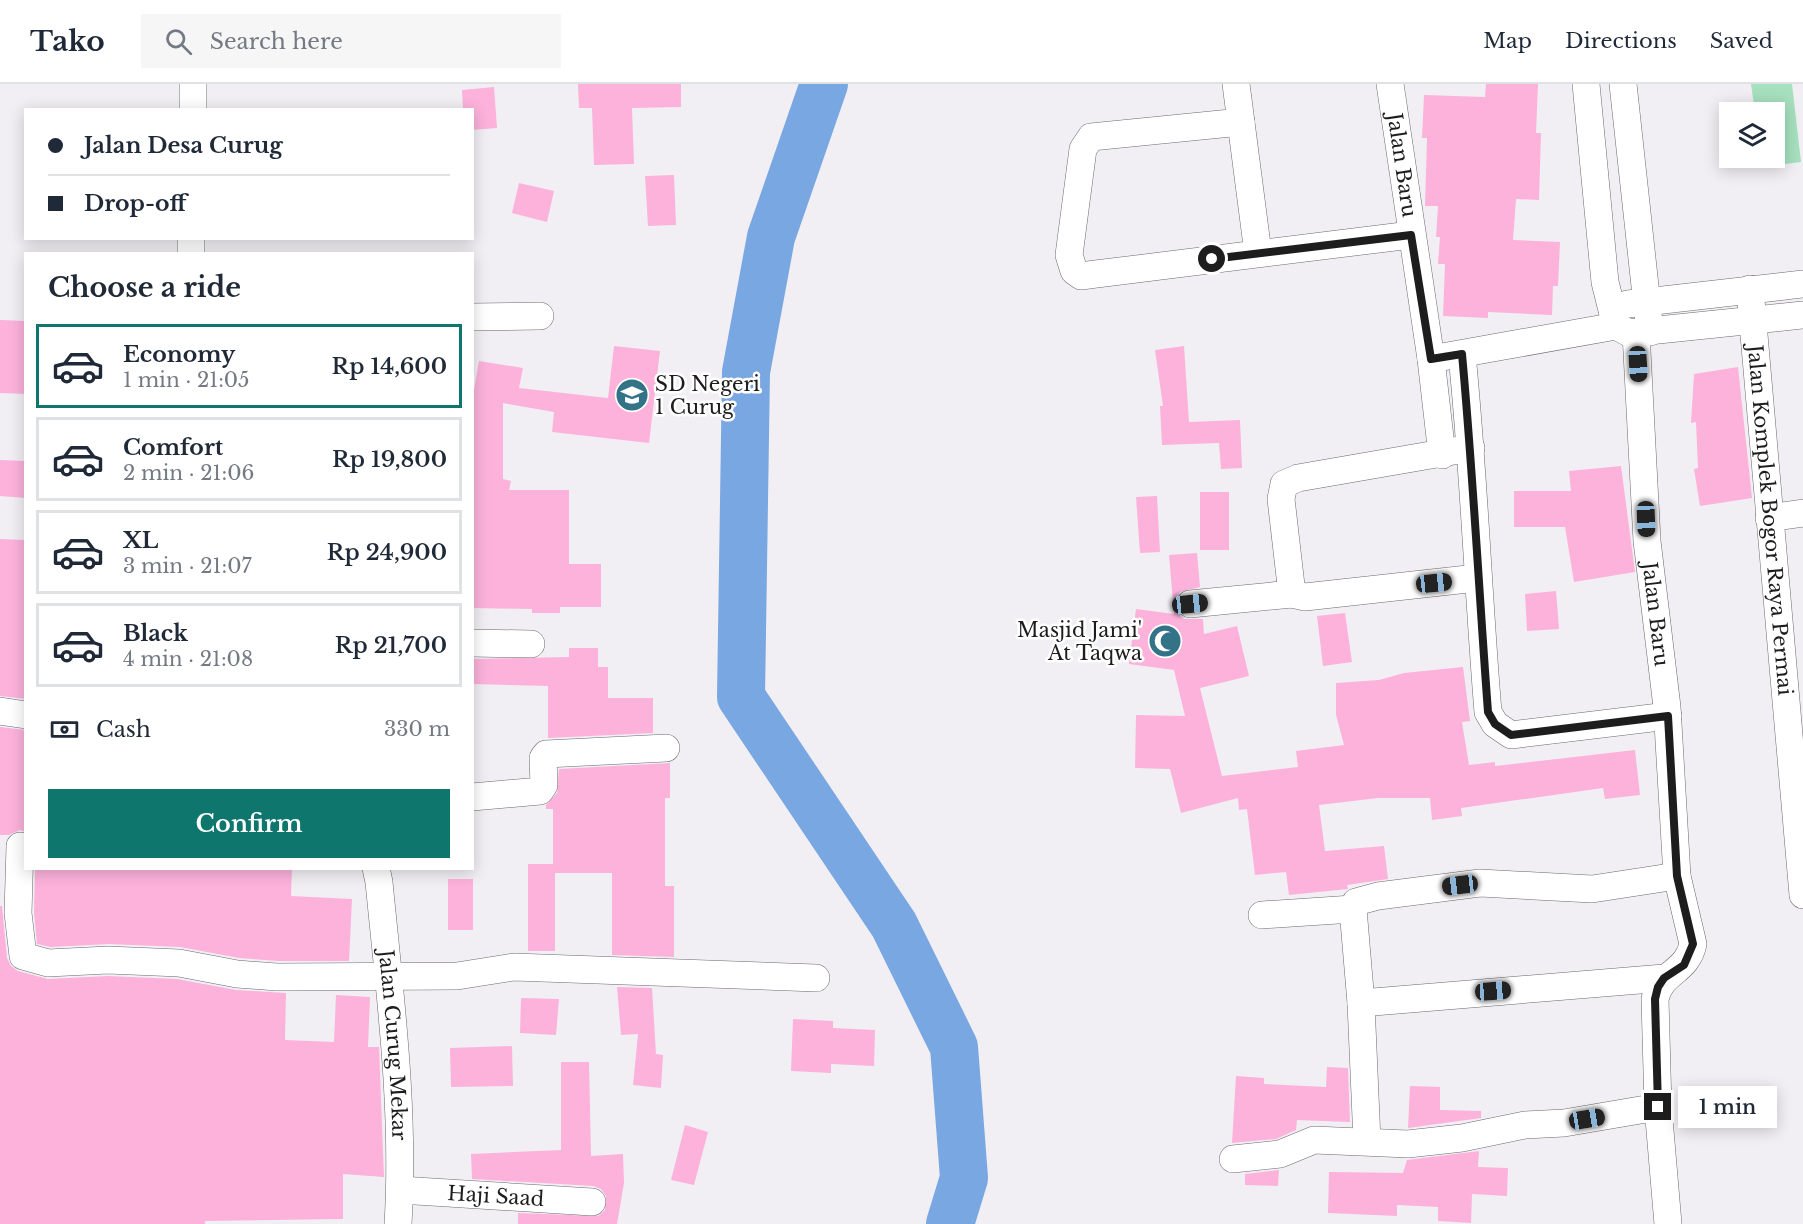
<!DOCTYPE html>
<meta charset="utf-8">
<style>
body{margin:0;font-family:"Libre Baskerville",serif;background:#f6f6f7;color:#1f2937;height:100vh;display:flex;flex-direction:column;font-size:22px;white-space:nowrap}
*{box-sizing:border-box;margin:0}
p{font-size:20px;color:#747a83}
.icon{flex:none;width:33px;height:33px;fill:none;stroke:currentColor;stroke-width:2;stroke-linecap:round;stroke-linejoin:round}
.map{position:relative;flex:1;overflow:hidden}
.panel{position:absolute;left:24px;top:168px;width:450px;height:618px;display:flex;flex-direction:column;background:#fff;border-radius:0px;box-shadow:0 3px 15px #0003}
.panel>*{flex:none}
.hud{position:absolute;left:24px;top:24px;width:450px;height:132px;border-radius:0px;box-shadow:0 3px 15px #0003;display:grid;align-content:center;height:132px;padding:0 24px;background:#fff}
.controls{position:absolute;left:1719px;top:18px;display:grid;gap:12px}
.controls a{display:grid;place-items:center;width:66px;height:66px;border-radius:0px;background:#fff;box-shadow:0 3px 15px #0003;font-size:30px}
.end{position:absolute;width:27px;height:27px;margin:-14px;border:8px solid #1d1d1e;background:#fff;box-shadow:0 0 0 3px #fff}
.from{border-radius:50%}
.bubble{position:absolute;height:42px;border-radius:0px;background:#fff;box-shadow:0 3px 15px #0003;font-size:20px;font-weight:600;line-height:42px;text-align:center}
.car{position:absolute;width:18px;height:36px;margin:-18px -9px;border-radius:8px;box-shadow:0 0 4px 2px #0007;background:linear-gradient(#222 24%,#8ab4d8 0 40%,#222 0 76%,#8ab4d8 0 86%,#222 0)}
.hud b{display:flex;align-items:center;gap:21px;height:57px;font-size:22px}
.hud b+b{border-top:2px solid #e0e1e3}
.hud i{width:15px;height:15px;background:#1f2937}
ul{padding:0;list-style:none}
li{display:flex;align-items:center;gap:18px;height:84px;margin:0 12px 9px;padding:0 12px;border:3px solid #e0e1e3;border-radius:0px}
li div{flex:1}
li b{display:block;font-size:22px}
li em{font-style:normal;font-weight:600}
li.selected{border-color:#0f766e}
li>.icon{width:54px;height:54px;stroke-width:1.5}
h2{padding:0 24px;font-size:27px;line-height:72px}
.pay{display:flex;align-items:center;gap:15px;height:66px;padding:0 24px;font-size:22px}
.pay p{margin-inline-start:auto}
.cta{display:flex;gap:12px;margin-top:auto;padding:12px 24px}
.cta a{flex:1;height:69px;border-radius:0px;background:#0f766e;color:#fff;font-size:24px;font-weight:600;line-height:69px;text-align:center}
header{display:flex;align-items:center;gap:36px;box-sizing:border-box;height:84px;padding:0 30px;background:#fff;border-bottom:2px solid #e0e1e3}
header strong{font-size:28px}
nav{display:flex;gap:33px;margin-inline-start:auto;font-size:21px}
.search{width:420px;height:54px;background:#f6f6f7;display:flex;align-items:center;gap:15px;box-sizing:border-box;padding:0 21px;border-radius:0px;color:#747a83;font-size:22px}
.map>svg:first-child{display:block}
</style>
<header>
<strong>Tako</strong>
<div class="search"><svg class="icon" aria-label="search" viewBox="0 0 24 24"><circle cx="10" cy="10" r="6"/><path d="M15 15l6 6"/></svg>Search here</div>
<nav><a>Map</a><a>Directions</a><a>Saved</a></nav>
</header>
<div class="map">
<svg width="1803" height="1140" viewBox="0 0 1803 1140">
<rect width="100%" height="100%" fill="#f1eff4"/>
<polygon fill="#a6e0be" points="1751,0 1792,0 1801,78 1761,83 1760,74 1774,74 1774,28 1755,28"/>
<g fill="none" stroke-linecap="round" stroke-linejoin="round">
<polyline stroke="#79a7e2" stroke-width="48" points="824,0 771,153 746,288 741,613 894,841 954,963 964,1094 950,1140"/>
</g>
<g fill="#fcb2db">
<polygon points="578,0 681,0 681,23 632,24 634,80 594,81 592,24 579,24"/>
<polygon points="1486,0 1538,0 1536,49 1541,49 1539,116 1516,115 1513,156 1560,158 1558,202 1553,202 1552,231 1488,228 1488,234 1443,232 1445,180 1438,180 1440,153 1436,153 1438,122 1425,122 1427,54 1422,54 1424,11 1485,13"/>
<polygon points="494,3 497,44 472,46 472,26 463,26 462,6"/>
<polygon points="674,91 676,141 648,142 645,92"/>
<polygon points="519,99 554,107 547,138 512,129"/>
<polygon points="0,236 26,237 26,310 0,309"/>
<polygon points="614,262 660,267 649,359 552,348 554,328 503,319 503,395 511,397 509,406 569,406 569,480 601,480 601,523 560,523 560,529 532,529 532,525 472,524 472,318 479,277 523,284 519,304 608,314"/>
<polygon points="1184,262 1189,338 1240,336 1242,384 1221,385 1219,359 1162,361 1160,322 1163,322 1155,266"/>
<polygon points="1738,283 1752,414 1700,422 1694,385 1698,384 1696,338 1691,339 1694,290"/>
<polygon points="0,376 26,377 26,414 0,412"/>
<polygon points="1621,382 1635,488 1574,498 1565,443 1514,443 1514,407 1571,407 1569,387"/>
<rect x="1200" y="408" width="29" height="58"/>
<polygon points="1157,412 1160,468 1140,469 1136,413"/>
<polygon points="0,455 26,456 26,615 0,612"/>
<polygon points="1197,469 1200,503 1180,508 1175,514 1177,529 1184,535 1203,535 1204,550 1237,542 1249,592 1200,604 1222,692 1298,683 1296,667 1344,661 1336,631 1336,599 1379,596 1404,589 1463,583 1470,637 1462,638 1469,681 1495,678 1495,682 1635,666 1640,711 1605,715 1603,704 1461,724 1462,732 1432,736 1430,714 1378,714 1319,721 1325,767 1384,762 1388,795 1347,801 1348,805 1289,811 1286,788 1255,791 1247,725 1239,726 1238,714 1181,729 1170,685 1135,684 1136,631 1185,632 1174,586 1129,580 1136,525 1174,530 1169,471"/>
<polygon points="1556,507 1559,545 1527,547 1525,510"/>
<polygon points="1345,529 1352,578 1323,582 1317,532"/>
<polygon points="569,564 598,564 598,583 608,583 608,614 653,614 653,649 548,654 548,602 472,600 472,575 569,573"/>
<polygon points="0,643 26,646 26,748 20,746 9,751 0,751"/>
<polygon points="670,679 670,714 665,714 665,802 674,802 674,873 612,871 612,789 555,789 555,867 528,867 528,780 553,780 553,725 546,725 546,721 557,709 559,685"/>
<polygon points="35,784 292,784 291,812 352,815 349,877 278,877 239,874 180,863 109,860 50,863 37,860 34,828"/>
<rect x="448" y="795" width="25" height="51"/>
<polygon points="0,822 2,822 7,874 11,882 18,887 48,895 108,892 177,895 236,906 286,909 285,956 334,958 336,911 370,913 368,963 379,963 384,1093 343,1090 343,1135 205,1137 205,1140 0,1140"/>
<polygon points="617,903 652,904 656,970 663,971 661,1004 633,1001 638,950 621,951"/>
<polygon points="521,914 559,915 556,951 520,949"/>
<polygon points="793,935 833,937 833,944 875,946 874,982 831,980 831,989 791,987"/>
<polygon points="512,962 513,1002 451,1003 450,964"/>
<polygon points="561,978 589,978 591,1072 623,1070 624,1099 617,1140 518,1140 518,1129 598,1132 605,1126 606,1112 601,1105 593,1102 472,1095 471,1070 561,1066"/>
<polygon points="1327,983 1348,984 1350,1038 1297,1036 1296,1046 1276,1055 1232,1059 1236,992 1264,994 1264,1000 1326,1003"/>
<polygon points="1410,1002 1440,1003 1440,1026 1481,1027 1481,1034 1408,1044"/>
<polygon points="685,1041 708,1048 694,1101 671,1096"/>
<polygon points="1479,1067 1478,1083 1508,1084 1507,1112 1472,1110 1471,1139 1438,1137 1438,1123 1397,1121 1397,1132 1328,1129 1329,1088 1403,1089 1407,1076"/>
<polygon points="1279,1086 1278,1102 1245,1101 1245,1090"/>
</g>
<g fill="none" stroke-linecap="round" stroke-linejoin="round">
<defs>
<g id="minor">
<polyline points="193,0 193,26"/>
<polyline points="1236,0 1258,169"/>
<path id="s1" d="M 1390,0 L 1431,275 L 1616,242"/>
<polyline points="1586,0 1605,198 1616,242 1629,249 1803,231"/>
<polyline points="1623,0 1650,248"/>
<polyline points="1241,38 1091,53 1083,65 1069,171 1074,187 1081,192 1096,190 1411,151"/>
<polyline points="191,170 191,154"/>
<path id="s2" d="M 1750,205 L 1803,811"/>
<polyline points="1628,220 1803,200"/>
<polyline points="472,233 540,232"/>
<path id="s3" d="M 1636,249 L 1647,457 L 1667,623 L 1677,792 L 1693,860 C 1687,889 1661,887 1655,915 L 1658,1023 L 1668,1140"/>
<path d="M 1462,271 C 1474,389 1478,509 1488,628 L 1495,640 L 1511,651 L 1668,632"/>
<polyline points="1431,275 1442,371"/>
<polyline points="1471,364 1298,394 1284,400 1281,415 1292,510 1305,513 1477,494"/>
<polyline points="1769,434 1803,429"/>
<polyline points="1190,520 1292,510"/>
<polyline points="472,559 531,560"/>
<polyline points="0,627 26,631"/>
<polyline points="472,713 540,707 544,701 543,674 546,670 666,664"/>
<polyline points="20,762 18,829 23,872 48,879 108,876 179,879 237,890 277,893 457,892 514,883 816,894"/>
<path id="s4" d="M 376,784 L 379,798 C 390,911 405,1026 398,1140"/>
<polyline points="1262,831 1353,825"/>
<polyline points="1361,919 1664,894"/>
<polyline points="1367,1057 1361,919 1353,825 1356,818 1378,812 1480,799 1592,805 1677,792"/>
<polyline points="1233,1075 1280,1070 1314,1056 1408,1060 1462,1054 1525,1041 1564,1039 1658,1023"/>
<path id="s5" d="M 400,1106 L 592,1118"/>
</g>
</defs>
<use href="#minor" stroke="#6b696e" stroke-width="28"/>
<use href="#minor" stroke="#fff" stroke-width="27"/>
</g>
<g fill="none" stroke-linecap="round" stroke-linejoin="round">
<path stroke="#1d1d1e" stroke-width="8" d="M 1212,175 L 1411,151 L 1431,275 L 1462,270 C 1473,389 1479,509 1488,628 L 1495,640 L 1511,651 L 1668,632 L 1677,792 L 1693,860 L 1684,881 L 1664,894 L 1658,903 L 1655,915 L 1658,1023"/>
</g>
<defs>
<symbol id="school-disc" viewBox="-11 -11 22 22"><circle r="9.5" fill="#337387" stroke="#fff"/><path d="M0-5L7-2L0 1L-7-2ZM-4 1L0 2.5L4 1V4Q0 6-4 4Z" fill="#fff"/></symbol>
<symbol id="mosque-disc" viewBox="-11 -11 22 22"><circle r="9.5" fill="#337387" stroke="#fff"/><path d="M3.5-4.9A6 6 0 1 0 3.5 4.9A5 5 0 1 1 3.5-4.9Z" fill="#fff"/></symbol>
</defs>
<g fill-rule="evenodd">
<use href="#school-disc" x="613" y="292" width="38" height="38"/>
<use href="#mosque-disc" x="1146" y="538" width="38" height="38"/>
</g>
<g text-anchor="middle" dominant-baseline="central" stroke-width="5" stroke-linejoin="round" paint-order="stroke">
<g font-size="20" fill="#1d1d1e" stroke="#fff">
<text stroke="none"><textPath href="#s1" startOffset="82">Jalan Baru</textPath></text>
<text stroke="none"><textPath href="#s2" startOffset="232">Jalan Komplek Bogor Raya Permai</textPath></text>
<text stroke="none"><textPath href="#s3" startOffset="282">Jalan Baru</textPath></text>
<text stroke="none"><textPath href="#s4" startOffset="178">Jalan Curug Mekar</textPath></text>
<text stroke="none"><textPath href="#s5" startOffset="96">Haji Saad</textPath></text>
</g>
<g font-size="20" fill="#1d1d1e" stroke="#fff" text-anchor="start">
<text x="655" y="300">SD Negeri<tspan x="655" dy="23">1 Curug</tspan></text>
<text x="1142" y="546" text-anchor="end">Masjid Jami'<tspan x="1142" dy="23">At Taqwa</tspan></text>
</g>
</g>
</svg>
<div class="controls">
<a><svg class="icon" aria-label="layers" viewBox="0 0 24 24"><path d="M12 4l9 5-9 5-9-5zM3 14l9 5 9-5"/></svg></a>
</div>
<i class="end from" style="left:1212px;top:175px"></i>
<i class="end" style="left:1658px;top:1023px"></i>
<div class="bubble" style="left:1678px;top:1002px;width:99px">1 min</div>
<i class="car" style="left:1638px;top:280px;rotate:177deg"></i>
<i class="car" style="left:1646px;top:435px;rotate:178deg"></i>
<i class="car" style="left:1434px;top:499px;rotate:84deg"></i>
<i class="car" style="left:1190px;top:520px;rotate:84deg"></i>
<i class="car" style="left:1460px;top:801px;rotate:263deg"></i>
<i class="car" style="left:1493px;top:907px;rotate:86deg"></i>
<i class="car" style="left:1587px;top:1035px;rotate:81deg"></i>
<div class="hud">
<b><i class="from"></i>Jalan Desa Curug</b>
<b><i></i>Drop-off</b>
</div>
<section class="panel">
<h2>Choose a ride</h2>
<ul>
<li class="selected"><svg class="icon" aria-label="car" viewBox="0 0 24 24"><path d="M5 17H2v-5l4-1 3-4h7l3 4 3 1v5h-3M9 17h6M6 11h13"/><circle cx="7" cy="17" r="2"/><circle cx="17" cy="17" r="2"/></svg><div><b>Economy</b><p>1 min · 21:05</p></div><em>Rp 14,600</em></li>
<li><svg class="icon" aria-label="car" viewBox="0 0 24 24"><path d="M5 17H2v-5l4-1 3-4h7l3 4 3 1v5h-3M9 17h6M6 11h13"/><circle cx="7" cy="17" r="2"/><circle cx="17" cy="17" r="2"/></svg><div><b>Comfort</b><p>2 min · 21:06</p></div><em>Rp 19,800</em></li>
<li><svg class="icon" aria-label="car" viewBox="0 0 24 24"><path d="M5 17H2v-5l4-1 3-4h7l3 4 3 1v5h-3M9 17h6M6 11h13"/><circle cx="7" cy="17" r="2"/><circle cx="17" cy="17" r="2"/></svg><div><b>XL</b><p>3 min · 21:07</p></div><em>Rp 24,900</em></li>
<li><svg class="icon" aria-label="car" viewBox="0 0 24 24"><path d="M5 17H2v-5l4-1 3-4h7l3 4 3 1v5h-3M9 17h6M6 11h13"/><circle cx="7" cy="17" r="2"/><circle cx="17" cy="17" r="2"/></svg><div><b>Black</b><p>4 min · 21:08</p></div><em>Rp 21,700</em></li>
</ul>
<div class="pay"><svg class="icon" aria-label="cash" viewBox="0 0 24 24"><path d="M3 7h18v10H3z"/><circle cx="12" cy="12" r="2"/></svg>Cash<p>330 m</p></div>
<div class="cta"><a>Confirm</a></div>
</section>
</div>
